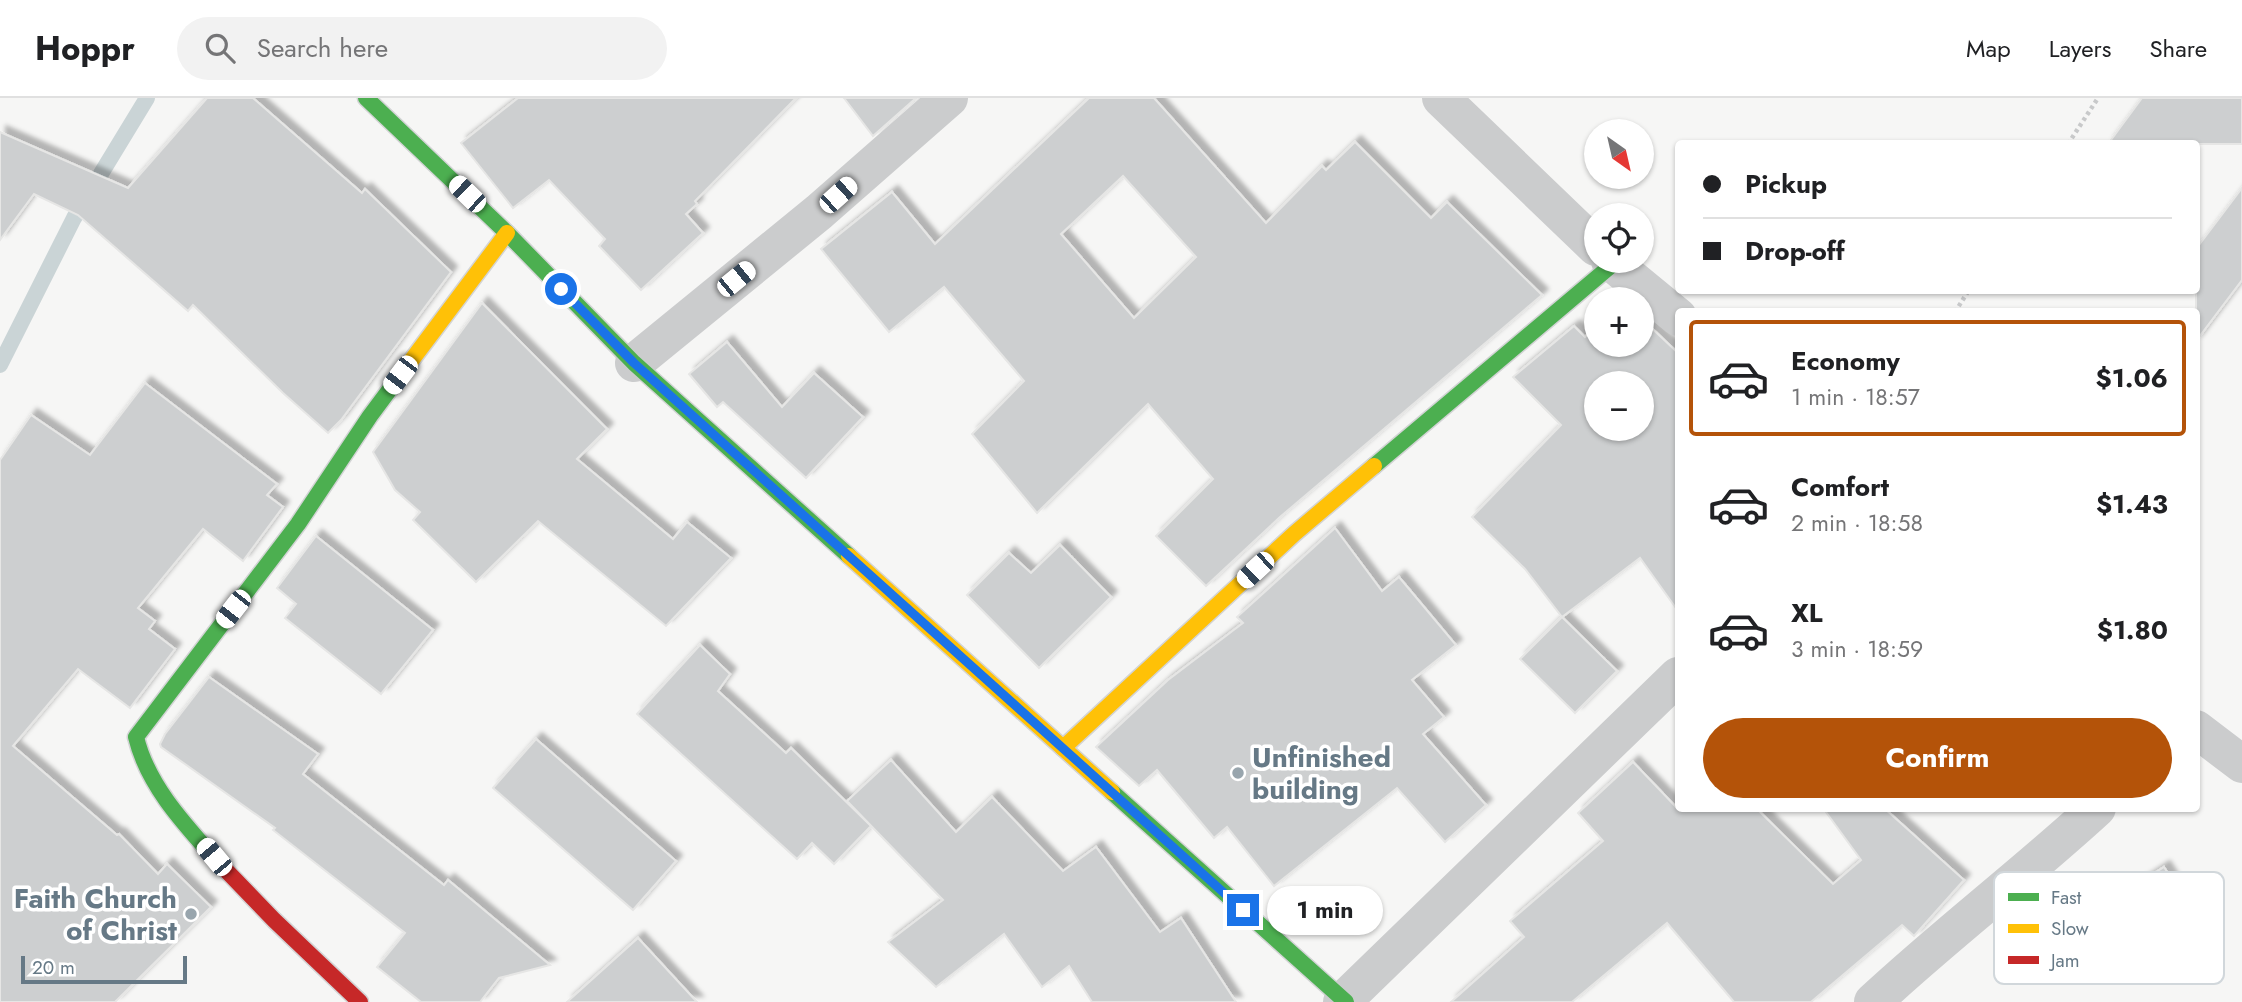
<!DOCTYPE html>
<meta charset="utf-8">
<style>
body{margin:0;font-family:Jost,sans-serif;background:#f2f2f2;color:#202124;height:100vh;display:flex;flex-direction:column;font-size:26px;white-space:nowrap}
*{box-sizing:border-box;margin:0}
p{font-size:23px;color:#757577}
.icon{flex:none;width:38px;height:38px;fill:none;stroke:currentColor;stroke-width:2;stroke-linecap:round;stroke-linejoin:round}
.map{position:relative;flex:1;overflow:hidden}
.panel{position:absolute;left:1675px;top:210px;width:525px;height:504px;display:flex;flex-direction:column;background:#fff;border-radius:7px;box-shadow:0 2px 5px #0004}
.panel>*{flex:none}
.guide{position:absolute;left:1675px;top:42px;width:525px;height:154px;border-radius:7px;box-shadow:0 2px 5px #0004;display:grid;align-content:center;height:154px;padding:0 28px;background:#fff}
.needle{width:46px;rotate:146deg}
.buttons{position:absolute;left:1584px;top:21px;display:grid;gap:14px}
.buttons a{display:grid;place-items:center;width:70px;height:70px;border-radius:50%;background:#fff;box-shadow:0 2px 5px #0004;font-size:35px}
.scale{position:absolute;left:21px;bottom:18px;width:166px;box-sizing:border-box;padding-left:7px;border:4px solid #667986;border-top:0;font-size:19px;line-height:24px;white-space:nowrap;color:#667986;-webkit-text-stroke:5px #fff;paint-order:stroke}
.end{position:absolute;width:32px;height:32px;margin:-16px;border:9px solid #1a73e8;background:#fff;box-shadow:0 0 0 4px #fff}
.from{border-radius:50%}
.bubble{position:absolute;height:49px;border-radius:24px;background:#fff;box-shadow:0 2px 5px #0004;font-size:23px;font-weight:700;line-height:49px;text-align:center}
.car{position:absolute;width:21px;height:42px;margin:-21px -10px;border-radius:9px;box-shadow:0 0 5px 2px #0007;background:linear-gradient(#fff 24%,#345 0 40%,#fff 0 76%,#345 0 86%,#fff 0)}
.guide b{display:flex;align-items:center;gap:24px;height:66px;font-size:26px}
.guide b+b{border-top:2px solid #e0e0e0}
.guide i{width:18px;height:18px;background:#202124}
ul{padding:12px 0 0;list-style:none}
li{display:flex;align-items:center;gap:21px;height:116px;margin:0 14px 10px;padding:0 14px;border:4px solid transparent;border-radius:7px}
li div{flex:1}
li b{display:block;font-size:26px}
li em{font-style:normal;font-weight:700}
li.selected{border-color:#b45309}
li>.icon{width:63px;height:63px;stroke-width:1.5}
.action{display:flex;gap:14px;margin-top:auto;padding:14px 28px}
.action a{flex:1;height:80px;border-radius:42px;background:#b45309;color:#fff;font-size:28px;font-weight:700;line-height:80px;text-align:center}
header{display:flex;align-items:center;gap:42px;box-sizing:border-box;height:98px;padding:0 35px;background:#fff;border-bottom:2px solid #e0e0e0}
header strong{font-size:33px}
nav{display:flex;gap:38px;margin-inline-start:auto;font-size:24px}
.search{width:490px;height:63px;background:#f2f2f2;display:flex;align-items:center;gap:18px;box-sizing:border-box;padding:0 24px;border-radius:38px;color:#757577;font-size:26px}
.map>svg:first-child{display:block}
</style>
<header>
<strong>Hoppr</strong>
<div class="search"><svg class="icon" aria-label="search" viewBox="0 0 24 24"><circle cx="10" cy="10" r="6"/><path d="M15 15l6 6"/></svg>Search here</div>
<nav><a>Map</a><a>Layers</a><a>Share</a></nav>
</header>
<div class="map">
<svg width="2242" height="904" viewBox="0 0 2242 904">
<defs>
<filter id="shadow"><feDropShadow dx="6" dy="-6" stdDeviation="2" flood-color="#0004"/></filter>
</defs>
<rect width="100%" height="100%" fill="#f6f6f5"/>
<g fill="none" stroke-linecap="round" stroke-linejoin="round">
<polyline stroke="#cad4d6" stroke-width="16" points="0,267 74,120 147,0"/>
</g>
<g fill="#cdcfd0" stroke="#e6e6e5" stroke-width="2" fill-rule="evenodd" filter="url(#shadow)">
<polygon points="207,0 253,0 362,95 365,91 451,174 341,322 328,335 283,295 193,207 188,213 78,117 34,96 0,142 0,34 128,90"/>
<polygon points="518,0 796,0 695,103 697,106 686,116 703,135 641,192 599,148 605,141 549,82 513,110 461,45"/>
<polygon points="844,0 916,0 873,38"/>
<path d="M 1089,0 L 1154,0 L 1266,125 L 1322,68 L 1326,72 L 1355,44 L 1431,120 L 1447,104 L 1542,197 L 1280,419 L 1206,488 L 1156,438 L 1213,381 L 1148,306 L 1037,415 L 972,336 L 1024,283 L 944,189 L 889,234 L 821,151 L 892,94 L 935,146 ZM 1123,78 L 1196,159 L 1134,220 L 1061,136 Z"/>
<polygon points="2142,0 2242,0 2242,46 2108,46"/>
<polygon points="2242,90 2242,182 2196,243 2196,151"/>
<polygon points="482,205 607,331 577,361 673,441 687,424 731,460 666,528 538,423 476,484 413,422 420,414 395,392 373,354"/>
<path d="M 1642,221 L 1678,255 L 1678,513 L 1640,460 L 1562,519 L 1525,471 L 1472,419 L 1561,327 L 1513,279 L 1574,228 L 1585,239 L 1596,228 L 1596,247 L 1642,247 ZM 1596,285 L 1642,285 L 1642,331 L 1596,331 Z"/>
<polygon points="727,244 782,309 814,275 863,319 806,380 723,304 717,309 689,276"/>
<polygon points="145,285 277,386 267,397 283,409 243,463 203,431 138,510 155,523 149,531 175,551 130,610 78,571 13,648 117,737 119,736 158,776 167,766 211,809 115,904 0,904 0,362 31,317 90,357"/>
<polygon points="1335,430 1382,493 1399,479 1456,547 1412,582 1444,619 1423,636 1486,707 1445,744 1397,690 1274,788 1227,729 1214,740 1157,672 1139,688 1096,649 1168,582 1243,525 1237,519"/>
<polygon points="316,438 433,532 381,596 285,520 296,506 277,490"/>
<polygon points="1060,447 1111,499 1039,570 967,497 1009,455 1031,475"/>
<polygon points="1562,519 1617,573 1575,615 1520,561"/>
<polygon points="700,547 730,576 718,593 786,655 791,650 871,728 834,766 812,745 797,761 637,616"/>
<polygon points="209,579 318,656 303,676 444,787 448,782 550,867 499,880 480,904 421,904 377,869 405,835 273,732 275,730 161,649 160,646 165,636"/>
<polygon points="536,641 676,763 633,812 493,690"/>
<polygon points="891,662 956,734 992,699 1063,773 1096,749 1160,834 1181,820 1236,904 1092,904 1069,868 1042,889 1004,836 936,889 888,844 943,802 847,703"/>
<polygon points="1633,664 1677,710 1756,710 1833,786 1861,762 1823,710 1884,710 1964,782 1914,838 1902,827 1811,904 1734,904 1667,825 1572,904 1451,904 1524,839 1510,823 1603,743 1578,715"/>
<polygon points="2164,769 2200,825 2144,862 2108,805"/>
<polygon points="638,840 697,904 567,904"/>
</g>
<g fill="none" stroke-linecap="round" stroke-linejoin="round">
<defs>
<g id="fast">
<polyline points="366,0 507,135 634,265 849,458"/>
<polyline points="1374,368 1613,166"/>
<polyline points="1112,694 1346,904"/>
<path d="M 220,766 C 187,729 148,689 136,639 L 298,426 L 370,318 L 402,275"/>
</g>
<g id="slow">
<polyline points="402,275 507,135"/>
<polyline points="849,458 1112,694"/>
<polyline points="1063,650 1294,436 1374,368"/>
</g>
<polyline id="jam" points="220,766 274,822 360,904"/>
</defs>
<use href="#fast" stroke="#d3d4d5" stroke-width="19"/>
<use href="#slow" stroke="#d3d4d5" stroke-width="19"/>
<use href="#jam" stroke="#d3d4d5" stroke-width="19"/>
<g stroke="#c8c9ca" stroke-width="4.5" stroke-dasharray="3.5 3.5" stroke-linecap="butt">
<polyline points="2068,46 2098,0"/>
<polyline points="1955,214 1969,192"/>
</g>
<g stroke="#cbcccd" stroke-width="38">
<polyline points="1441,0 1596,149"/>
<polyline points="1610,163 1678,219"/>
<polyline points="634,265 819,114 949,0"/>
<polyline points="2196,631 2242,666"/>
<polyline points="1342,904 1678,578"/>
<path d="M 1873,904 C 1945,837 2024,777 2097,710"/>
</g>
<use href="#fast" stroke="#4caf50" stroke-width="16"/>
<use href="#slow" stroke="#ffc107" stroke-width="16"/>
<use href="#jam" stroke="#c62828" stroke-width="16"/>
</g>
<g fill="none" stroke-linecap="round" stroke-linejoin="round">
<polyline stroke="#1a73e8" stroke-width="9" points="561,191 634,265 1243,812"/>
</g>
<g fill="#98a5ad" stroke="#fff" stroke-width="2.5">
<circle cx="1238" cy="675" r="7"/>
<circle cx="191" cy="816" r="7"/>
</g>
<g text-anchor="middle" dominant-baseline="central" stroke-width="7" stroke-linejoin="round" paint-order="stroke">
<g font-size="28" font-weight="bold" fill="#667986" stroke="#fff" text-anchor="start">
<text x="1252" y="659">Unfinished<tspan x="1252" dy="32">building</tspan></text>
<text x="177" y="800" text-anchor="end">Faith Church<tspan x="177" dy="32">of Christ</tspan></text>
</g>
</g>
<rect x="1994" y="774" width="230" height="112" rx="10" fill="#fff" stroke="#d1d7db" stroke-width="2"/>
<rect x="2008" y="795" width="31" height="8" fill="#4caf50"/>
<rect x="2008" y="826" width="31" height="9" fill="#ffc107"/>
<rect x="2008" y="858" width="31" height="8" fill="#c62828"/>
<g font-size="19" fill="#667986">
<text x="2051" y="806">Fast</text>
<text x="2051" y="837">Slow</text>
<text x="2051" y="869">Jam</text>
</g>
</svg>
<div class="buttons">
<a><svg class="needle" viewBox="-14 -14 28 28"><path d="M0-13l5 13h-10z" fill="#e53935"/><path d="M0 13l5-13h-10z" fill="#757577"/></svg></a>
<a><svg class="icon" aria-label="locate" viewBox="0 0 24 24"><circle cx="12" cy="12" r="6"/><path d="M12 2v4M12 18v4M2 12h4M18 12h4"/></svg></a>
<a>+</a>
<a>−</a>
</div>
<div class="scale">20 m</div>
<i class="end from" style="left:561px;top:191px"></i>
<i class="end" style="left:1243px;top:812px"></i>
<div class="bubble" style="left:1267px;top:788px;width:116px">1 min</div>
<i class="car" style="left:467px;top:96px;rotate:314deg"></i>
<i class="car" style="left:838px;top:97px;rotate:48deg"></i>
<i class="car" style="left:736px;top:181px;rotate:51deg"></i>
<i class="car" style="left:400px;top:277px;rotate:217deg"></i>
<i class="car" style="left:1255px;top:472px;rotate:227deg"></i>
<i class="car" style="left:233px;top:511px;rotate:218deg"></i>
<i class="car" style="left:214px;top:759px;rotate:320deg"></i>
<div class="guide">
<b><i class="from"></i>Pickup</b>
<b><i></i>Drop-off</b>
</div>
<section class="panel">
<ul>
<li class="selected"><svg class="icon" aria-label="car" viewBox="0 0 24 24"><path d="M5 17H2v-5l4-1 3-4h7l3 4 3 1v5h-3M9 17h6M6 11h13"/><circle cx="7" cy="17" r="2"/><circle cx="17" cy="17" r="2"/></svg><div><b>Economy</b><p>1 min · 18:57</p></div><em>$1.06</em></li>
<li><svg class="icon" aria-label="car" viewBox="0 0 24 24"><path d="M5 17H2v-5l4-1 3-4h7l3 4 3 1v5h-3M9 17h6M6 11h13"/><circle cx="7" cy="17" r="2"/><circle cx="17" cy="17" r="2"/></svg><div><b>Comfort</b><p>2 min · 18:58</p></div><em>$1.43</em></li>
<li><svg class="icon" aria-label="car" viewBox="0 0 24 24"><path d="M5 17H2v-5l4-1 3-4h7l3 4 3 1v5h-3M9 17h6M6 11h13"/><circle cx="7" cy="17" r="2"/><circle cx="17" cy="17" r="2"/></svg><div><b>XL</b><p>3 min · 18:59</p></div><em>$1.80</em></li>
</ul>
<div class="action"><a>Confirm</a></div>
</section>
</div>
